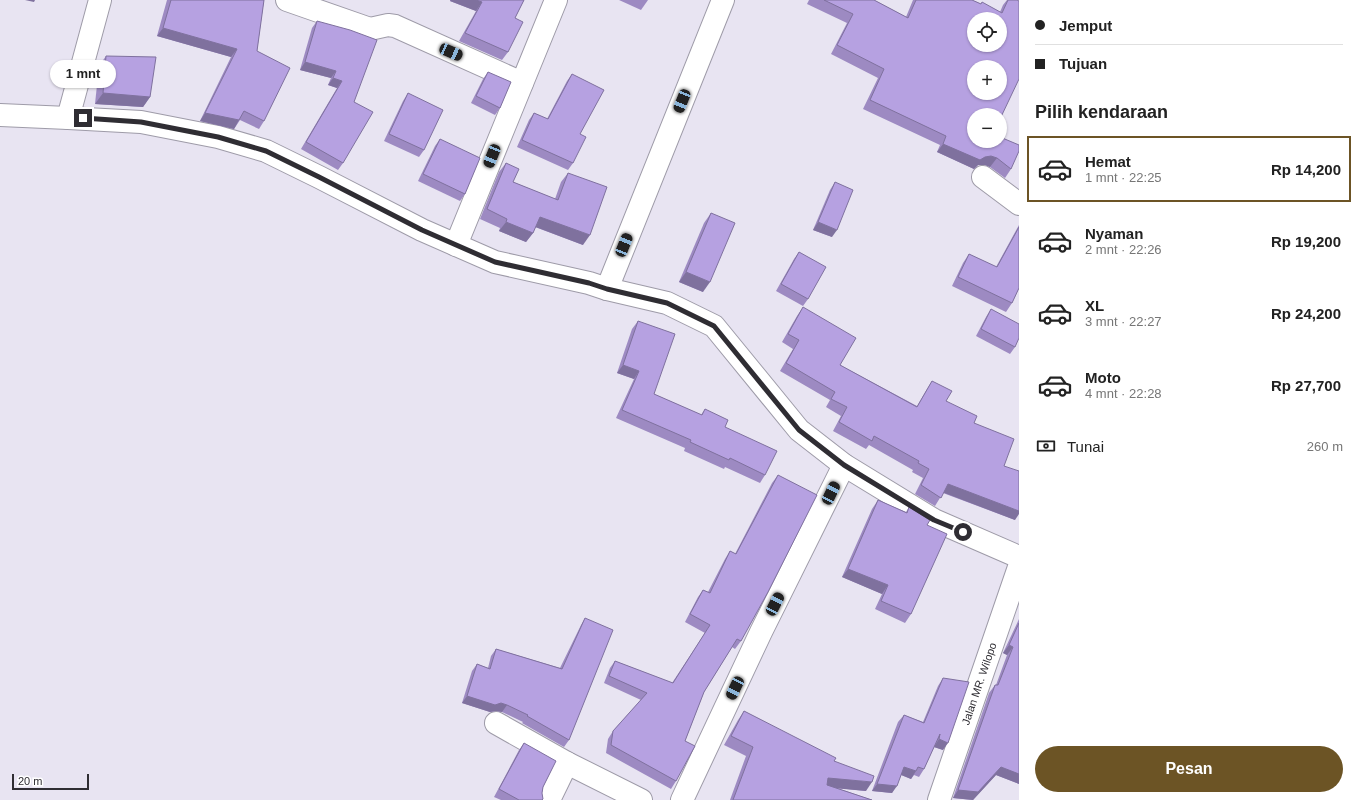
<!DOCTYPE html>
<html lang="id">
<meta charset="utf-8">
<style>
body{margin:0;font-family:Helvetica,sans-serif;background:#f2f2f2;color:#222;height:100vh;display:flex;flex-direction:column;font-size:15px;white-space:nowrap}
*{box-sizing:border-box;margin:0}
p{font-size:13px;color:#767676}
.icon{flex:none;width:22px;height:22px;fill:none;stroke:currentColor;stroke-width:2;stroke-linecap:round;stroke-linejoin:round}
.map{position:relative;flex:1;overflow:hidden}
.panel{display:flex;flex-direction:column;background:#fff;width:340px}
.panel>*{flex:none}
.guide{display:grid;align-content:center;height:88px;padding:0 16px;background:#fff}
.fabs{position:absolute;left:967px;top:12px;display:grid;gap:8px}
.fabs a{display:grid;place-items:center;width:40px;height:40px;border-radius:50%;background:#fff;box-shadow:0 1px 3px #0004;font-size:20px}
.scale{position:absolute;left:12px;bottom:10px;width:77px;box-sizing:border-box;padding-left:4px;border:2px solid #2f2d33;border-top:0;font-size:11px;line-height:14px;white-space:nowrap;color:#2f2d33;-webkit-text-stroke:3px #fff;paint-order:stroke}
.end{position:absolute;width:18px;height:18px;margin:-9px;border:5px solid #2f2d33;background:#fff;box-shadow:0 0 0 2px #fff}
.from{border-radius:50%}
.bubble{position:absolute;height:28px;border-radius:14px;background:#fff;box-shadow:0 1px 3px #0004;font-size:13px;font-weight:700;line-height:28px;text-align:center}
.car{position:absolute;width:12px;height:24px;margin:-12px -6px;border-radius:5px;box-shadow:0 0 3px 1px #0007;background:linear-gradient(#222 24%,#8ab4d8 0 40%,#222 0 76%,#8ab4d8 0 86%,#222 0)}
.guide b{display:flex;align-items:center;gap:14px;height:38px;font-size:15px}
.guide b+b{border-top:1px solid #e0e0e0}
.guide i{width:10px;height:10px;background:#222}
ul{padding:0;list-style:none}
li{display:flex;align-items:center;gap:12px;height:66px;margin:0 8px 6px;padding:0 8px;border:2px solid transparent;border-radius:0px}
li div{flex:1}
li b{display:block;font-size:15px}
li em{font-style:normal;font-weight:700}
li.on{border-color:#6c5425}
li>.icon{width:36px;height:36px;stroke-width:1.5}
h2{padding:0 16px;font-size:18px;line-height:48px}
.pay{display:flex;align-items:center;gap:10px;height:44px;padding:0 16px;font-size:15px}
.pay p{margin-inline-start:auto}
.action{display:flex;gap:8px;margin-top:auto;padding:8px 16px}
.action a{flex:1;height:46px;border-radius:24px;background:#6c5425;color:#fff;font-size:16px;font-weight:700;line-height:46px;text-align:center}
main{display:flex;flex:1;min-height:0}
.map>svg:first-child{display:block}
</style>
<main>
<div class="map">
<svg width="1019" height="800" viewBox="0 0 1019 800">
<rect width="100%" height="100%" fill="#e8e4f2"/>
<g fill="none" stroke-linecap="round" stroke-linejoin="round">
<defs>
<g id="street">
<polyline points="287,0 370,29 388,25 395,26 522,83"/>
<polyline points="0,115 68,118 141,122 218,137 266,151 319,177 422,230 495,262 589,283 607,289 667,303 714,326 799,430 844,465 934,520 1019,557"/>
<polyline points="68,118 100,0"/>
<polyline points="983,177 1019,204"/>
<polyline points="456,245 556,0"/>
<polyline points="607,289 723,0"/>
<polyline points="496,723 567,763 641,800"/>
<polyline points="549,800 567,763"/>
<polyline points="682,800 761,632 844,465"/>
<path id="s1" d="M 939,800 L 1019,567"/>
</g>
</defs>
<use href="#street" stroke="#9e9ba8" stroke-width="24"/>
<use href="#street" stroke="#fff" stroke-width="22"/>
</g>
<g fill="#9d8ac2">
<polygon points="167,0 264,0 257,51 264,121 259,129 240,120 234,129 200,121 231,57 157,36"/>
<polygon points="450,0 524,0 515,18 508,52 502,60 459,41 476,11 450,1"/>
<polygon points="619,0 648,0 641,10"/>
<polygon points="809,0 874,0 906,17 913,0 972,0 1000,12 1003,5 1007,0 1017,0 974,115 1011,169 1005,178 990,167 985,165 978,165 974,169 937,152 940,145 863,109 878,78 831,54 847,23 807,4"/>
<polygon points="317,21 354,102 343,163 338,170 301,149 337,88 328,85 331,78 300,70 312,28"/>
<polygon points="106,56 150,97 143,107 95,104 99,66"/>
<polygon points="488,72 500,108 495,115 471,103 483,79"/>
<polygon points="572,74 580,134 573,163 568,170 517,147 529,120 534,113 547,119 567,81"/>
<polygon points="408,93 424,150 419,157 384,141 403,101"/>
<polygon points="440,139 465,194 460,201 418,181 435,146"/>
<polygon points="506,163 513,182 555,199 561,182 568,173 583,245 535,227 533,233 526,242 499,231 500,228 480,219 499,172"/>
<polygon points="835,182 832,237 813,230 830,190"/>
<polygon points="711,213 703,292 679,282 704,223"/>
<polygon points="1019,225 1019,288 1012,303 1006,312 952,286 963,263 969,254 996,267"/>
<polygon points="799,252 808,299 803,306 776,291 794,259"/>
<polygon points="803,307 840,365 917,406 927,389 932,381 946,401 974,423 1004,466 1015,520 943,493 935,506 915,494 923,478 912,472 913,470 869,445 866,449 833,431 841,416 826,407 830,400 780,371 793,349 782,342 797,316"/>
<polygon points="991,309 1015,347 1010,354 976,336 986,317"/>
<polygon points="638,321 654,394 701,415 705,409 725,427 765,475 760,483 725,467 724,469 684,451 685,448 616,418 634,379 617,373 632,329"/>
<polygon points="778,475 741,641 735,649 732,647 704,692 685,741 676,781 671,789 606,753 608,739 613,731 641,700 604,683 610,668 615,661 672,683 705,633 685,622 698,597 703,590 708,592 725,559 730,551 735,554 772,483"/>
<polygon points="878,500 906,512 909,507 927,525 911,614 905,623 875,609 882,594 842,577 872,509"/>
<polygon points="585,618 569,740 564,747 522,723 523,722 502,712 496,711 490,712 462,703 472,671 477,664 488,668 491,656 496,649 560,668 581,625"/>
<polygon points="1019,619 1019,784 996,775 973,800 953,798 989,693 995,685 996,685 1007,655 1003,653"/>
<polygon points="943,678 943,750 934,747 924,769 919,777 914,775 911,779 901,775 892,793 872,791 898,722 904,715 923,722 938,686"/>
<polygon points="744,711 834,761 866,791 837,788 872,800 730,800 746,756 724,745 738,720"/>
<polygon points="524,743 543,787 542,793 542,800 501,800 494,797 519,750"/>
</g>
<g fill="#7f719e">
<polygon points="25,0 35,0 34,2"/>
<polygon points="451,0 476,0 482,2 476,11 450,1"/>
<polygon points="163,28 237,49 231,57 157,36"/>
<polygon points="305,62 336,71 331,78 300,70"/>
<polygon points="333,78 342,81 337,88 328,85"/>
<polygon points="103,93 150,97 143,107 95,104"/>
<polygon points="205,113 239,120 234,129 200,121"/>
<polygon points="943,144 985,157 991,156 997,158 990,167 985,165 978,165 974,169 937,152"/>
<polygon points="540,217 590,235 583,245 533,226"/>
<polygon points="506,222 533,233 526,242 499,231"/>
<polygon points="818,222 837,230 832,237 813,230"/>
<polygon points="686,272 710,282 703,292 679,282"/>
<polygon points="623,365 639,371 634,379 617,373"/>
<polygon points="948,484 1019,511 1019,514 1015,520 942,492"/>
<polygon points="848,569 888,585 882,594 842,577"/>
<polygon points="1009,645 1013,647 1007,655 1003,653"/>
<polygon points="467,696 501,703 507,705 502,712 496,711 490,712 462,703"/>
<polygon points="939,739 948,743 943,750 934,747"/>
<polygon points="904,767 916,771 911,779 899,774"/>
<polygon points="1001,767 1019,774 1019,784 996,775 973,800 953,798 958,790"/>
<polygon points="828,778 872,782 866,791 822,787"/>
<polygon points="877,784 897,786 892,793 872,791"/>
</g>
<g fill="#b6a1e1" stroke="#7f719e" fill-rule="evenodd">
<polygon points="171,0 264,0 257,51 290,68 264,121 244,111 239,120 205,113 237,49 163,28"/>
<polygon points="476,0 524,0 515,18 523,22 508,52 465,33 482,2"/>
<path d="M 824,0 L 874,0 L 908,18 L 916,0 L 972,0 L 981,4 L 982,2 L 1002,13 L 1008,0 L 1017,0 L 1019,1 L 1019,79 L 1000,119 L 1000,115 L 974,115 L 974,141 L 1000,141 L 1000,137 L 1019,145 L 1019,151 L 1011,169 L 997,158 L 991,156 L 985,157 L 980,160 L 943,144 L 946,136 L 870,100 L 884,69 L 837,45 L 853,14 ZM 974,19 L 1000,19 L 1000,45 L 974,45 ZM 974,67 L 1000,67 L 1000,93 L 974,93 Z"/>
<polygon points="317,21 350,30 377,40 354,102 373,112 343,163 306,142 342,81 333,78 336,71 305,62"/>
<polygon points="106,56 156,57 150,97 103,93"/>
<polygon points="488,72 511,82 500,108 476,96"/>
<polygon points="572,74 604,90 580,134 586,137 573,163 522,140 534,113 548,119"/>
<polygon points="408,93 443,110 424,150 389,134"/>
<polygon points="440,139 480,158 465,194 423,174"/>
<polygon points="506,163 519,169 513,182 558,200 568,173 607,187 590,235 540,217 533,233 506,222 507,219 487,209"/>
<polygon points="835,182 853,190 837,230 818,222"/>
<polygon points="711,213 735,223 710,282 686,272"/>
<polygon points="1019,227 1019,288 1012,303 958,277 969,254 997,267"/>
<polygon points="799,252 826,267 808,299 781,284"/>
<polygon points="803,307 856,338 840,365 917,407 932,381 952,391 946,401 977,416 974,423 1014,439 1004,466 1019,471 1019,511 948,484 941,498 921,485 929,469 918,463 919,461 874,436 872,441 839,422 847,407 831,399 835,392 786,363 799,340 788,334"/>
<polygon points="991,309 1019,324 1019,338 1015,347 981,329"/>
<polygon points="638,321 675,334 654,394 702,415 705,409 728,420 725,427 777,451 765,475 730,458 729,460 690,442 691,440 622,410 639,371 623,365"/>
<polygon points="778,475 817,495 768,592 741,641 737,639 704,692 685,741 695,746 676,781 611,745 613,731 647,693 609,676 615,661 673,683 710,625 690,614 703,590 710,593 730,551 736,554"/>
<polygon points="878,500 907,513 909,507 930,520 927,525 947,534 911,614 881,601 888,585 848,569"/>
<polygon points="585,618 613,630 569,740 527,716 528,715 507,705 501,703 495,705 467,696 477,664 490,669 496,649 562,669"/>
<polygon points="1019,623 1019,774 1001,767 978,792 958,790 995,685 998,685 1013,647 1009,645"/>
<polygon points="943,678 969,682 948,743 939,739 940,734 924,769 918,767 916,771 904,767 897,786 877,784 904,715 924,723"/>
<polygon points="744,711 836,758 834,761 874,776 872,782 828,778 827,785 872,800 733,800 753,747 731,736"/>
<polygon points="524,743 556,761 543,787 542,793 543,799 542,800 519,800 499,789"/>
</g>
<g fill="none" stroke-linecap="round" stroke-linejoin="round">
<polyline stroke="#2f2d33" stroke-width="5" points="83,118 141,122 218,137 266,151 319,177 422,230 495,262 589,283 607,289 667,303 714,326 799,430 844,465 934,520 963,532"/>
</g>
<g text-anchor="middle" dominant-baseline="central" stroke-width="3.5" stroke-linejoin="round" paint-order="stroke">
<g font-size="11" fill="#2f2d33" stroke="#fff">
<text stroke="none"><textPath href="#s1" startOffset="123">Jalan MR. Wilopo</textPath></text>
</g>
</g>
</svg>
<div class="fabs">
<a><svg class="icon" aria-label="locate" viewBox="0 0 24 24"><circle cx="12" cy="12" r="6"/><path d="M12 2v4M12 18v4M2 12h4M18 12h4"/></svg></a>
<a>+</a>
<a>−</a>
</div>
<div class="scale">20 m</div>
<i class="end from" style="left:963px;top:532px"></i>
<i class="end" style="left:83px;top:118px"></i>
<div class="bubble" style="left:50px;top:60px;width:66px">1 mnt</div>
<i class="car" style="left:451px;top:52px;rotate:114deg"></i>
<i class="car" style="left:682px;top:101px;rotate:202deg"></i>
<i class="car" style="left:492px;top:156px;rotate:202deg"></i>
<i class="car" style="left:624px;top:245px;rotate:22deg"></i>
<i class="car" style="left:831px;top:493px;rotate:26deg"></i>
<i class="car" style="left:775px;top:604px;rotate:27deg"></i>
<i class="car" style="left:735px;top:688px;rotate:206deg"></i>
</div>
<section class="panel">
<div class="guide">
<b><i class="from"></i>Jemput</b>
<b><i></i>Tujuan</b>
</div>
<h2>Pilih kendaraan</h2>
<ul>
<li class="on"><svg class="icon" aria-label="car" viewBox="0 0 24 24"><path d="M5 17H2v-5l4-1 3-4h7l3 4 3 1v5h-3M9 17h6M6 11h13"/><circle cx="7" cy="17" r="2"/><circle cx="17" cy="17" r="2"/></svg><div><b>Hemat</b><p>1 mnt · 22:25</p></div><em>Rp 14,200</em></li>
<li><svg class="icon" aria-label="car" viewBox="0 0 24 24"><path d="M5 17H2v-5l4-1 3-4h7l3 4 3 1v5h-3M9 17h6M6 11h13"/><circle cx="7" cy="17" r="2"/><circle cx="17" cy="17" r="2"/></svg><div><b>Nyaman</b><p>2 mnt · 22:26</p></div><em>Rp 19,200</em></li>
<li><svg class="icon" aria-label="car" viewBox="0 0 24 24"><path d="M5 17H2v-5l4-1 3-4h7l3 4 3 1v5h-3M9 17h6M6 11h13"/><circle cx="7" cy="17" r="2"/><circle cx="17" cy="17" r="2"/></svg><div><b>XL</b><p>3 mnt · 22:27</p></div><em>Rp 24,200</em></li>
<li><svg class="icon" aria-label="car" viewBox="0 0 24 24"><path d="M5 17H2v-5l4-1 3-4h7l3 4 3 1v5h-3M9 17h6M6 11h13"/><circle cx="7" cy="17" r="2"/><circle cx="17" cy="17" r="2"/></svg><div><b>Moto</b><p>4 mnt · 22:28</p></div><em>Rp 27,700</em></li>
</ul>
<div class="pay"><svg class="icon" aria-label="cash" viewBox="0 0 24 24"><path d="M3 7h18v10H3z"/><circle cx="12" cy="12" r="2"/></svg>Tunai<p>260 m</p></div>
<div class="action"><a>Pesan</a></div>
</section>
</main>
